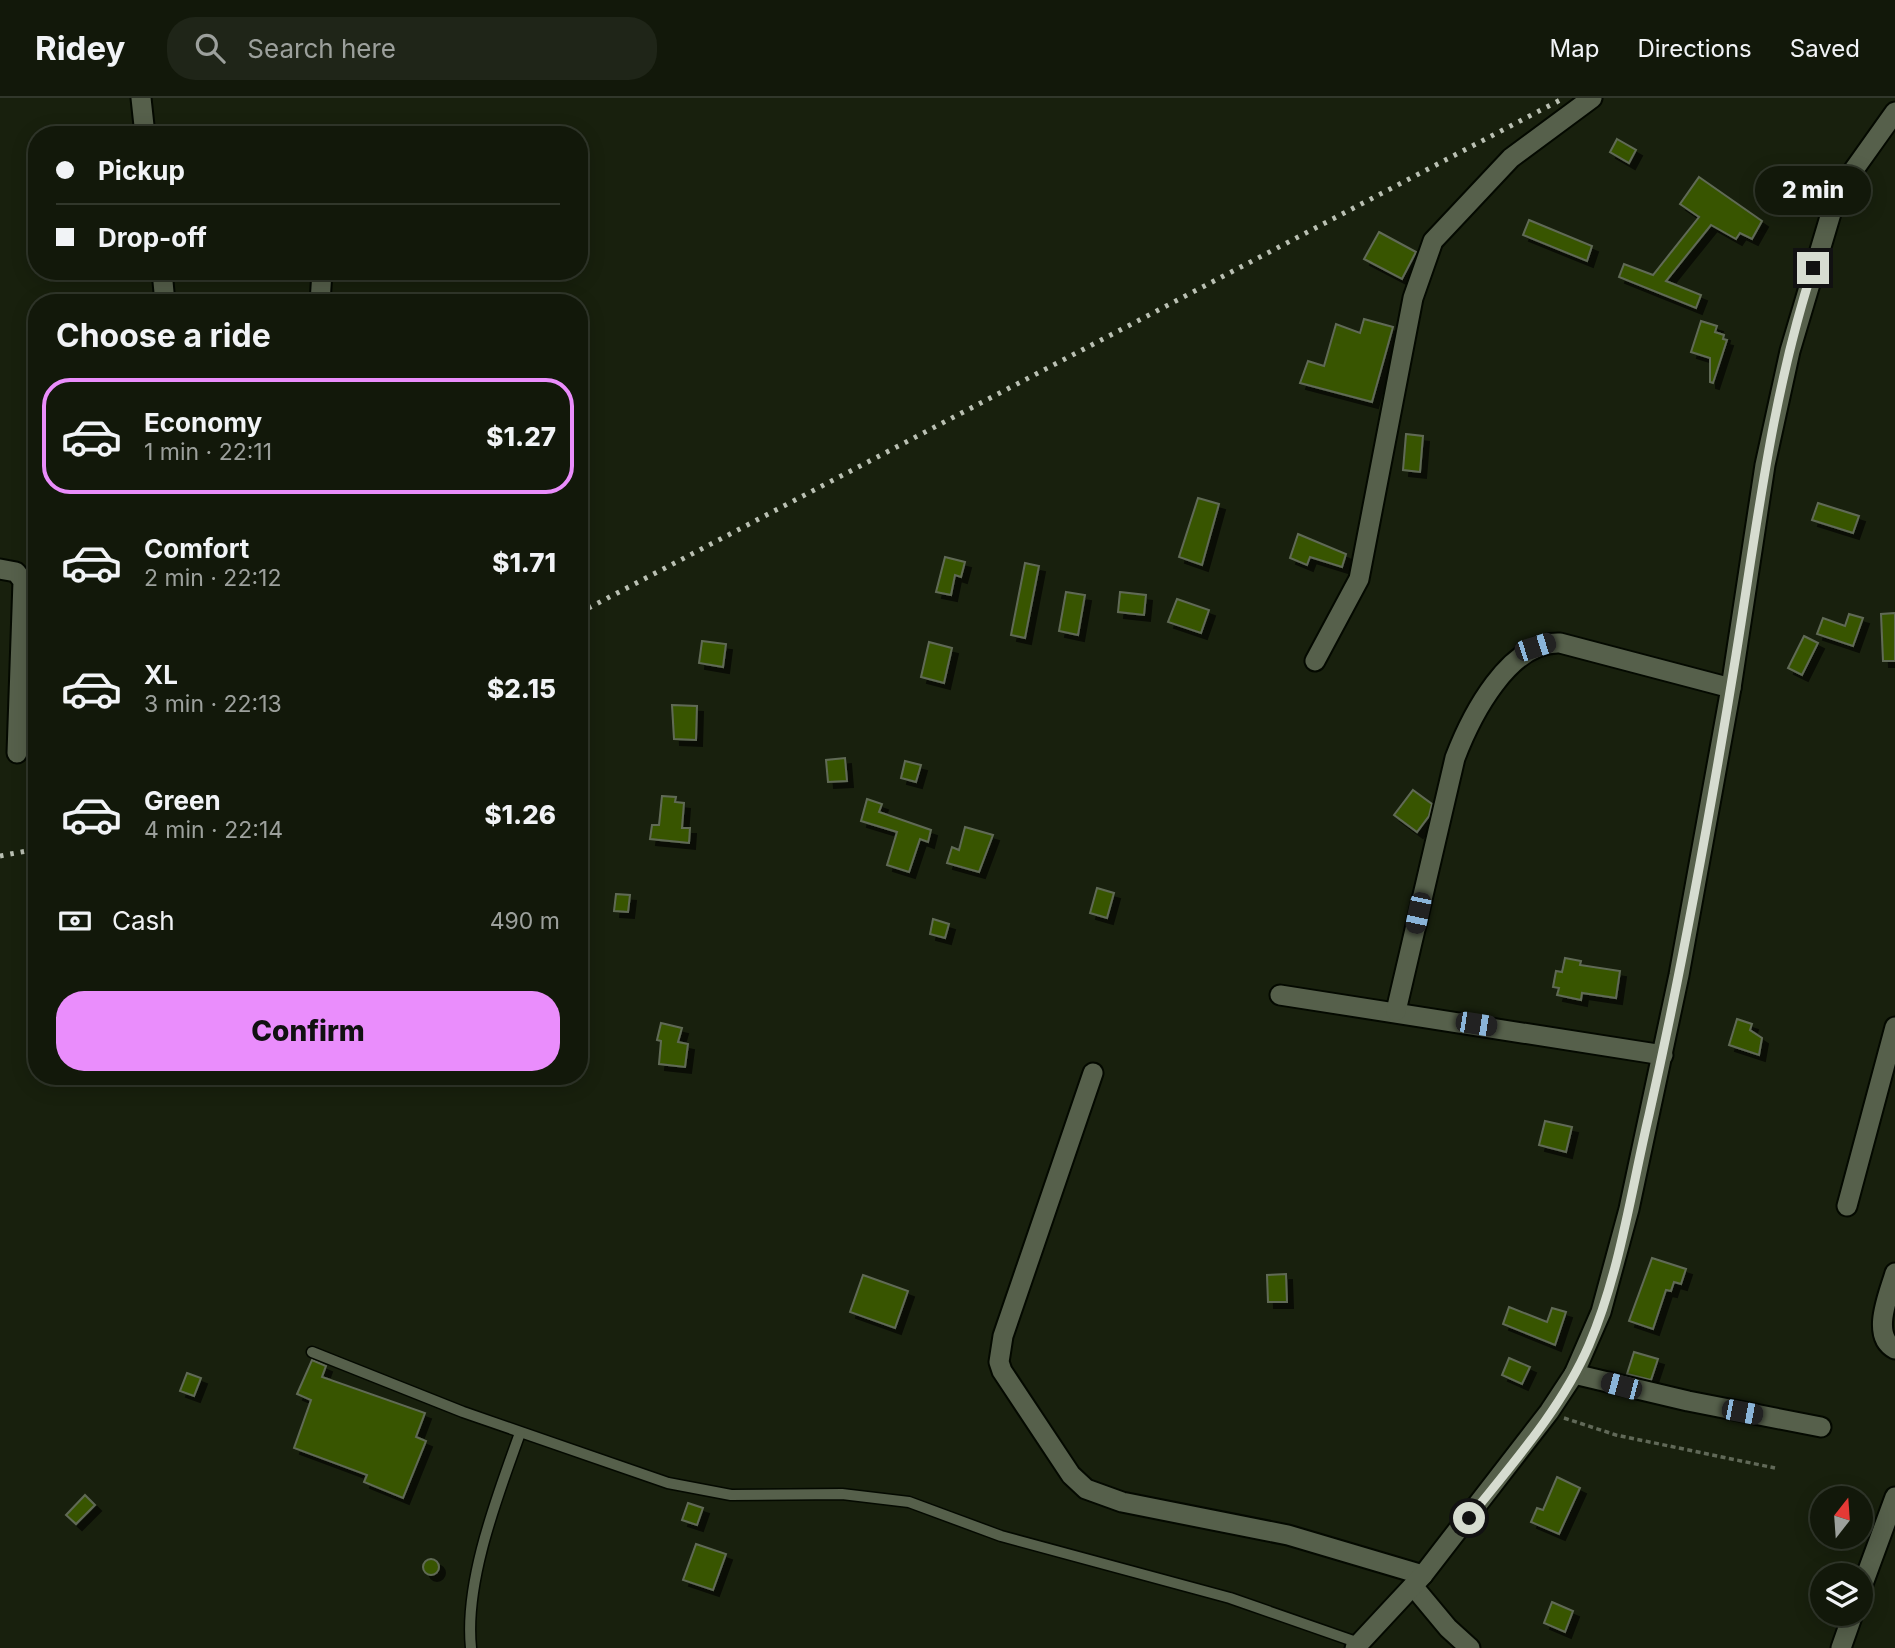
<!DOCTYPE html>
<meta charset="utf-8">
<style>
body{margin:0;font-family:Inter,sans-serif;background:#1f2518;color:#f1f3f6;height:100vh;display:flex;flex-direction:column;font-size:26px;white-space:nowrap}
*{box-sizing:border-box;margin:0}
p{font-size:23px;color:#9ca09c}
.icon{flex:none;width:38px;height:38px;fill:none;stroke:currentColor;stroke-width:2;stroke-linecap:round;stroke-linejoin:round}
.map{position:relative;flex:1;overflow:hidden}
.panel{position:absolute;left:28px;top:196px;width:560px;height:791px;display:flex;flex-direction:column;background:#12180a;border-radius:28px;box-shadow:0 4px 18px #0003,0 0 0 2px #31372b}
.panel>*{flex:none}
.top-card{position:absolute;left:28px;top:28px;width:560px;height:154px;border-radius:28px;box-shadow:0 4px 18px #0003,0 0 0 2px #31372b;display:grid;align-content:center;height:154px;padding:0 28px;background:#12180a}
.needle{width:46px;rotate:17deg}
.buttons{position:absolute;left:1810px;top:1388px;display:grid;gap:14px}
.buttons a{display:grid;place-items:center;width:63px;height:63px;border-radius:50%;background:#12180a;box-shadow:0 4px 18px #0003,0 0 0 2px #31372b;font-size:35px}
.end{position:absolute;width:32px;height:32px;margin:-16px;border:9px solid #d6dcd0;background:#111;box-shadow:0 0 0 4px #111}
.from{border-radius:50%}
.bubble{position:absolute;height:49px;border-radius:24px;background:#12180a;box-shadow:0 4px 18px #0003,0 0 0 2px #31372b;font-size:23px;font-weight:800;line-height:49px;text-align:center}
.car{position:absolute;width:21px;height:42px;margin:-21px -10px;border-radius:9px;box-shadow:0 0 5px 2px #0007;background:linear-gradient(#222 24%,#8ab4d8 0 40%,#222 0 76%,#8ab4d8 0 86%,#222 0)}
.top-card b{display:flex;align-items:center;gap:24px;height:66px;font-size:26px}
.top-card b+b{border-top:2px solid #31372b}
.top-card i{width:18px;height:18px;background:#f1f3f6}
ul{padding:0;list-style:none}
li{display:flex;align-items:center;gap:21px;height:116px;margin:0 14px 10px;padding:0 14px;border:4px solid transparent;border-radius:28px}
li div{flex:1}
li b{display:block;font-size:26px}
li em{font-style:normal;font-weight:800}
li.on{border-color:#ea8dfc}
li>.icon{width:63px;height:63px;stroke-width:1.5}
h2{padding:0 28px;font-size:32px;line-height:84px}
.pay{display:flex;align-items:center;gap:18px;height:77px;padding:0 28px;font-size:26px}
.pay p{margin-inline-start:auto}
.action{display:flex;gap:14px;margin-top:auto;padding:14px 28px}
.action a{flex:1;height:80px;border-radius:28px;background:#ea8dfc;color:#111;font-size:28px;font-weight:800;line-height:80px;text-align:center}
header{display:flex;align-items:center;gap:42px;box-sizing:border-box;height:98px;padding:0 35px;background:#12180a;border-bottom:2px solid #31372b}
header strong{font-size:33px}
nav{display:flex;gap:38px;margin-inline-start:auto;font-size:24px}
.search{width:490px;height:63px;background:#1f2518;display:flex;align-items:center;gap:18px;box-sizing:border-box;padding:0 24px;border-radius:28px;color:#9ca09c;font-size:26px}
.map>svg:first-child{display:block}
</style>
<header>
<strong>Ridey</strong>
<div class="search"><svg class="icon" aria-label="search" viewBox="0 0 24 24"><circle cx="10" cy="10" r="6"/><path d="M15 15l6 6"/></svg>Search here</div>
<nav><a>Map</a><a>Directions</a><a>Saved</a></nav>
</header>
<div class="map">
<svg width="1895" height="1550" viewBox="0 0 1895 1550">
<defs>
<filter id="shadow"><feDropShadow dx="6" dy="6" stdDeviation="0" flood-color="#0009"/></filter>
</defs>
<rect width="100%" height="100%" fill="#18200d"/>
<g fill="#395406" stroke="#616b56" stroke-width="2" filter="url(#shadow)">
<polygon points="1617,41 1636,52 1629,65 1610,54"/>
<polygon points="1699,79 1762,123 1752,141 1740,135 1736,141 1711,127 1666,183 1701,197 1696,210 1619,179 1624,166 1653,177 1699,119 1680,106"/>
<polygon points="1529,122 1592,148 1587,163 1523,137"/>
<polygon points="1379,134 1416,154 1402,181 1364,161"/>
<polygon points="1364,221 1393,229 1372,304 1300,285 1308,263 1324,268 1336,226 1360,235"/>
<polygon points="1701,223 1717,228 1715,234 1724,237 1723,241 1727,242 1713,285 1710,284 1710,260 1691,254"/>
<polygon points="1406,336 1423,338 1420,374 1403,372"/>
<polygon points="1198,400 1219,406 1202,467 1179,459"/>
<polygon points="1818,405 1859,418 1853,435 1812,422"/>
<polygon points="1298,436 1346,456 1342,469 1310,459 1307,467 1290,460"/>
<polygon points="945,459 965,464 961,479 955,477 951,497 936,494"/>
<polygon points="1025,465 1039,468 1025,540 1011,537"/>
<polygon points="1066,494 1085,497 1078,537 1059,533"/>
<polygon points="1120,494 1146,497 1144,517 1118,514"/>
<polygon points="1177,501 1209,512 1201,535 1168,524"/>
<polygon points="1895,515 1895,563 1883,563 1881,516"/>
<polygon points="1849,516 1863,520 1853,548 1817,536 1823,520 1845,528"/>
<polygon points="1804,538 1818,545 1802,577 1788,570"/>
<polygon points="702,543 726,546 723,569 699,565"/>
<polygon points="929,544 952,550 944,585 921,579"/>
<polygon points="672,607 697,608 696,642 674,641"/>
<polygon points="845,660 847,683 828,684 826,662"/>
<polygon points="905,663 921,667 916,684 901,680"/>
<polygon points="1413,692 1432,706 1429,718 1417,734 1394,717"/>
<polygon points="662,698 676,699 675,704 684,705 682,730 690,730 689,745 650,741 652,727 659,727"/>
<polygon points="867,701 882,706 879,714 931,732 928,744 920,741 909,774 887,767 897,734 861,723"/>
<polygon points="965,729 993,737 979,774 947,765 952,749 959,752"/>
<polygon points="1097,790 1114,795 1107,820 1090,815"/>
<polygon points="616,796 630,797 628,814 614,813"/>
<polygon points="933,821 949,826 945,840 930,836"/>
<polygon points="1565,860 1581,863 1580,867 1620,873 1616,900 1582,895 1581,902 1557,897 1559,890 1553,889 1556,873 1562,874"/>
<polygon points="1737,921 1752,926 1750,932 1762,940 1759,957 1729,947"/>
<polygon points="661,925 682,930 678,944 688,946 685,969 659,966 661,943 657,942"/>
<polygon points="1545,1023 1572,1029 1566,1054 1539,1047"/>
<polygon points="1652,1160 1686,1171 1681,1186 1674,1184 1671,1193 1666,1192 1653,1231 1629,1223"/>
<polygon points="1286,1176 1287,1204 1268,1204 1267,1177"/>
<polygon points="863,1177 908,1193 895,1230 850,1214"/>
<polygon points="1509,1209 1547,1224 1552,1210 1566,1214 1555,1247 1503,1226"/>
<polygon points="1634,1254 1658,1261 1651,1282 1627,1276"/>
<polygon points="1509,1260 1530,1269 1522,1286 1502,1277"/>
<polygon points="312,1262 326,1268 322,1279 425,1315 416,1339 426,1343 403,1400 364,1384 367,1377 294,1350 311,1302 297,1296"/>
<polygon points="187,1275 201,1280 194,1298 180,1293"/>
<polygon points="1557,1379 1580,1390 1559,1436 1531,1424 1537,1410 1543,1412"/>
<polygon points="85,1397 95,1407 76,1426 66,1417"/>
<polygon points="688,1405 703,1410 697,1427 682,1422"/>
<polygon points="696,1446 726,1456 713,1492 683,1482"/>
<circle cx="431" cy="1469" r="8"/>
<polygon points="1552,1504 1573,1513 1565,1534 1544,1525"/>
</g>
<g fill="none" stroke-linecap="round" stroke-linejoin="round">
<defs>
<g id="service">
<polyline points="312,1254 463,1314 668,1385 731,1397 842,1396 909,1404 1001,1438 1230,1500 1359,1545"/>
<path d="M 471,1550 C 464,1483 498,1397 520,1335"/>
</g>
<g id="minor">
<polyline points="141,0 145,37"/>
<polyline points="162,173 165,205"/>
<polyline points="320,205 322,173"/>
<polyline points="0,471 16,474 23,483 17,655"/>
<polyline points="1315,563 1359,481 1413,200 1433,143 1511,60 1592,0"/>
<polyline points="1280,897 1663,957"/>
<path d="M 1396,913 L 1455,660 C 1471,618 1509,543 1560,545 L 1731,590"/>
<polyline points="1093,975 1003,1238 999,1264 1002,1273 1071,1377 1086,1391 1122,1404 1288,1437 1423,1477"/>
<polyline points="1847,1108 1895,929"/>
<path d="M 1895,1175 C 1889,1196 1870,1238 1895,1251"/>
<polyline points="1574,1276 1688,1303 1821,1329"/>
<polyline points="1413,1488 1448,1530 1470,1550"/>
<polyline points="1860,1494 1895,1399"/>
<polyline points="1355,1550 1423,1477 1549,1314 1574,1276 1601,1214 1629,1111 1679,877 1731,590 1765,367 1790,253 1832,112 1853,73 1895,14"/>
<polyline points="1841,1550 1853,1516"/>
</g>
</defs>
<use href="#service" stroke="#040900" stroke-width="13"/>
<use href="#minor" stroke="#040900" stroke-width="23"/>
<polyline stroke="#616958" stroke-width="3.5" stroke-dasharray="5 3.5" stroke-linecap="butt" points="1564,1320 1616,1337 1775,1370"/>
<use href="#service" stroke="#56604b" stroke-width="10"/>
<use href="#minor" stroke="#56604b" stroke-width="19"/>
<g stroke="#bac0b3" stroke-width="5" stroke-dasharray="3.5 7" stroke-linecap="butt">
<polyline points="579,515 1564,0"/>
<polyline points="0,758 37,751"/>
</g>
</g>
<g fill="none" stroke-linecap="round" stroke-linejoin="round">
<path stroke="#d6dcd0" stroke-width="9" d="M 1469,1420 C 1512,1366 1562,1310 1589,1247 C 1620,1174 1631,1093 1649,1017 C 1683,865 1711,711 1736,557 C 1757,427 1772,296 1813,170"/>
</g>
</svg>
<div class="buttons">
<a><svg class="needle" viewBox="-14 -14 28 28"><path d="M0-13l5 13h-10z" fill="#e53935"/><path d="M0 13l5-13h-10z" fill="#9ca09c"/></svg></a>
<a><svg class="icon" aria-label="layers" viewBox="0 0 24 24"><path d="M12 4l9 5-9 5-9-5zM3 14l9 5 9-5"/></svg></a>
</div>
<i class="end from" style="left:1469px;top:1420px"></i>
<i class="end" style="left:1813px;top:170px"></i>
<div class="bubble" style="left:1755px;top:68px;width:116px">2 min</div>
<i class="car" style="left:1535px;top:549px;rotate:72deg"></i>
<i class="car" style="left:1418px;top:815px;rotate:192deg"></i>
<i class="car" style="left:1476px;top:926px;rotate:99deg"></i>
<i class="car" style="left:1621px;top:1288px;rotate:285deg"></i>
<i class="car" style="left:1742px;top:1314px;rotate:101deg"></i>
<div class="top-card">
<b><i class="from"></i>Pickup</b>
<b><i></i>Drop-off</b>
</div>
<section class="panel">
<h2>Choose a ride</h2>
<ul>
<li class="on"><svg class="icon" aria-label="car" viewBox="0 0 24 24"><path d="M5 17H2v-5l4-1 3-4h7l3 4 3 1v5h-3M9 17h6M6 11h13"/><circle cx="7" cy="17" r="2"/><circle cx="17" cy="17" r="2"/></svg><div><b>Economy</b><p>1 min · 22:11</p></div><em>$1.27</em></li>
<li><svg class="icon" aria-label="car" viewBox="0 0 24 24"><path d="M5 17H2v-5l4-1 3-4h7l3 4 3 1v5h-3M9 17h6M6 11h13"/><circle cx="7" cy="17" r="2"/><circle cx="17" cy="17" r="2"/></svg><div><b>Comfort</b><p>2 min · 22:12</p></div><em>$1.71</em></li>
<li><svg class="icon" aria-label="car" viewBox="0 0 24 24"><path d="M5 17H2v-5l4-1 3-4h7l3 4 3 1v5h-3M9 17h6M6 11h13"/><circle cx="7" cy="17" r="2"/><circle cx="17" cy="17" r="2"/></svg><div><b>XL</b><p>3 min · 22:13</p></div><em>$2.15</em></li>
<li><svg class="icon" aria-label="car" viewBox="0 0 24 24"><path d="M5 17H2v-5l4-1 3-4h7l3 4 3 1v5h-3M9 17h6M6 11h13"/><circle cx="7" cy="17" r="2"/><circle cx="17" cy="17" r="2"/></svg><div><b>Green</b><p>4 min · 22:14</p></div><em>$1.26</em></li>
</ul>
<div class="pay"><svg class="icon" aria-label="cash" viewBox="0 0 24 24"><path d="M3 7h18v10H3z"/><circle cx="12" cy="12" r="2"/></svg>Cash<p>490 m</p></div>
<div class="action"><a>Confirm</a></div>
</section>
</div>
